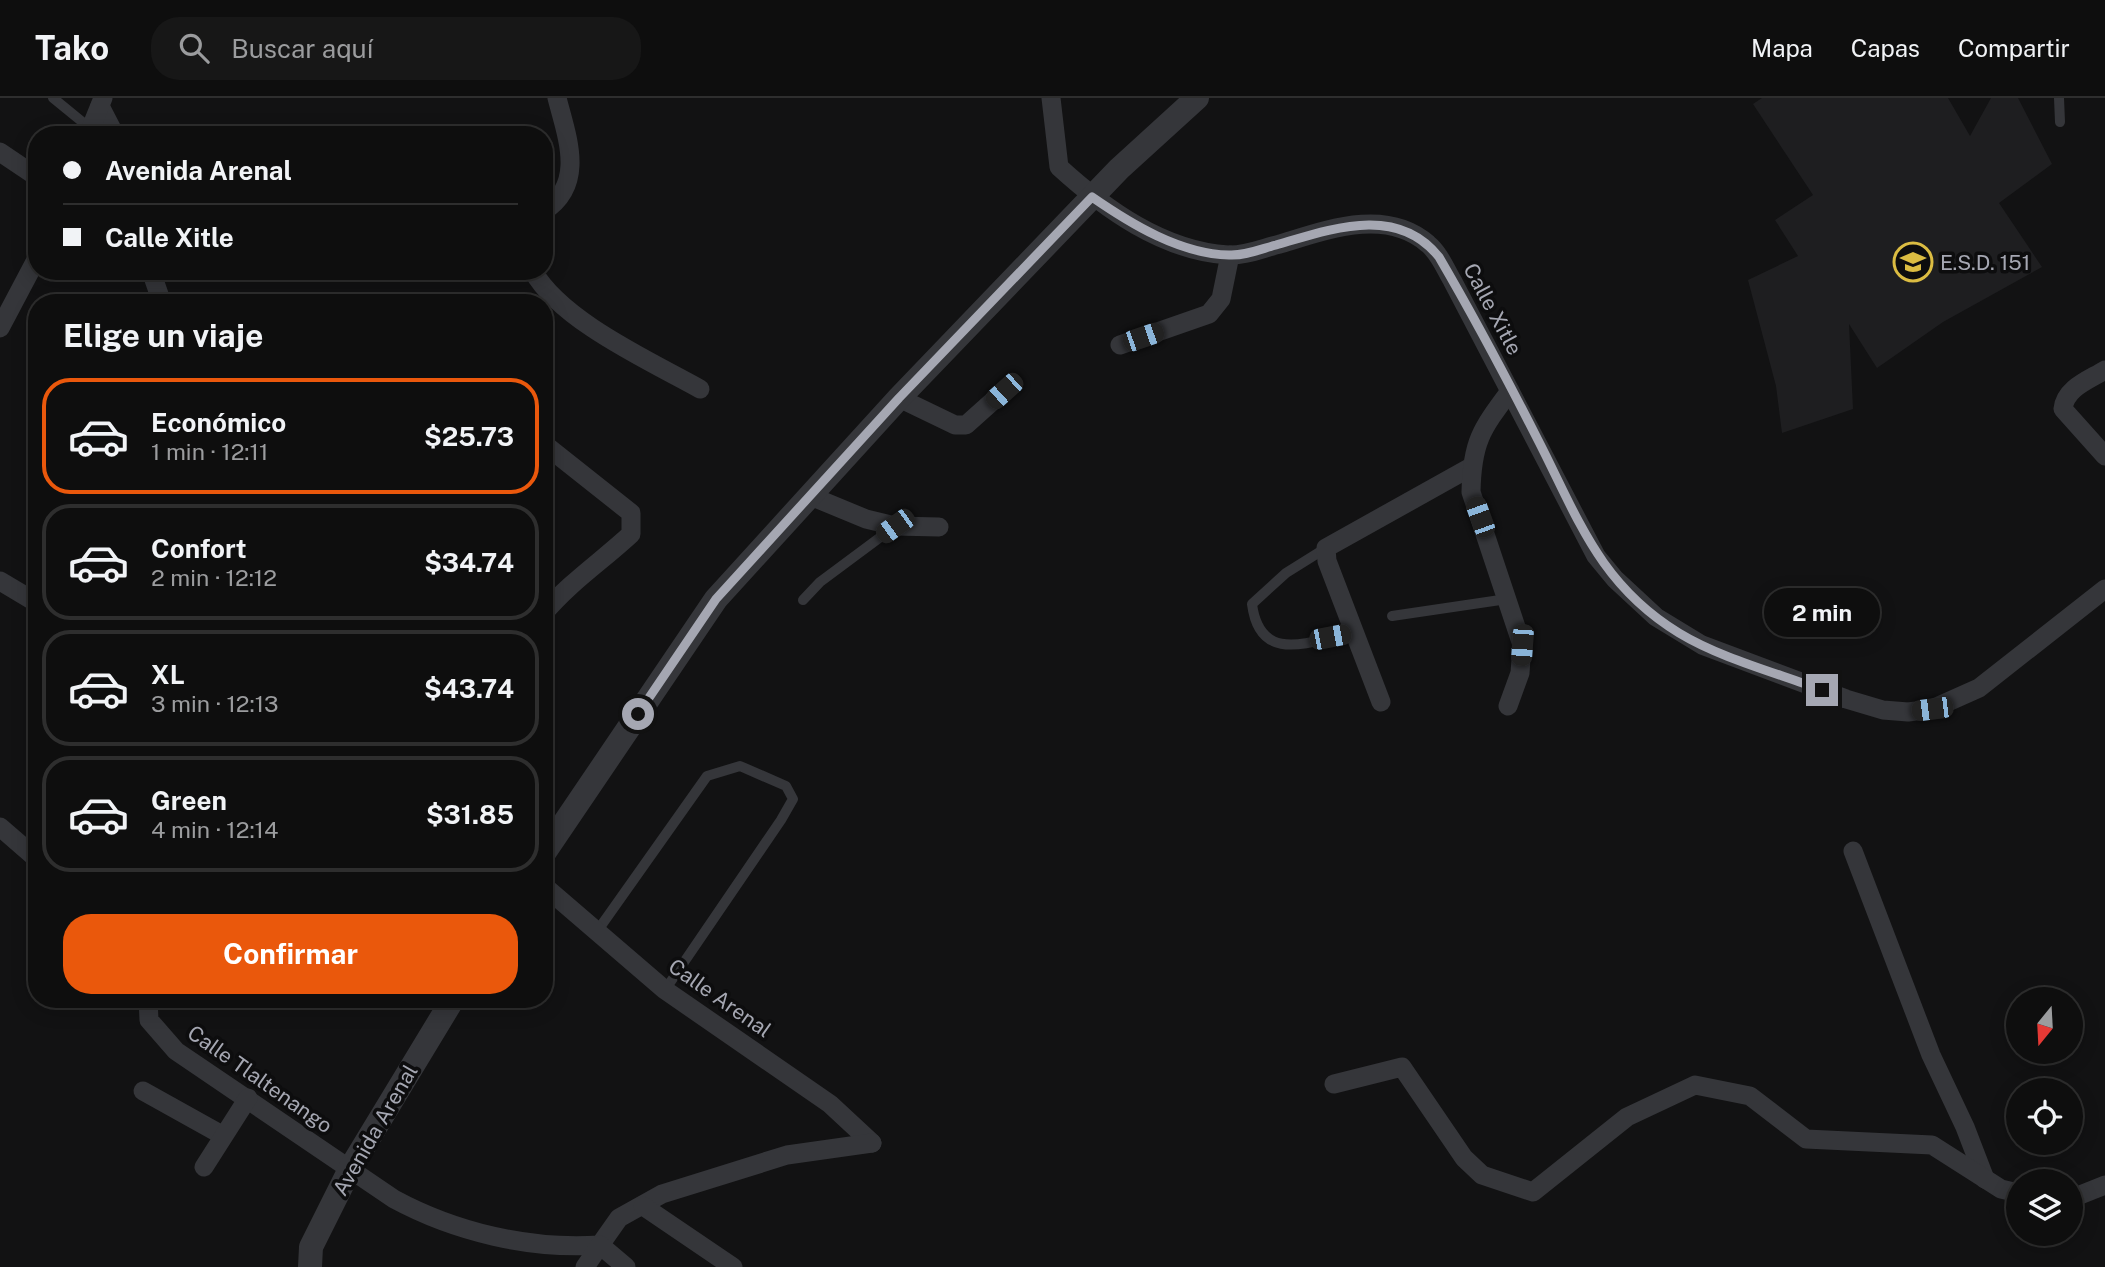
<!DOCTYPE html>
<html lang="es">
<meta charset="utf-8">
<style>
body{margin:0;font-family:"Public Sans",sans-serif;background:#171717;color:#f1f3f6;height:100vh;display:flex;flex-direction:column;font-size:26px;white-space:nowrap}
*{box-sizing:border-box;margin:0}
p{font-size:23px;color:#9b9c9e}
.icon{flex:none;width:38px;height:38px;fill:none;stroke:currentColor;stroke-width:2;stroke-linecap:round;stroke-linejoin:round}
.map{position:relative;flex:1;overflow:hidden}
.drawer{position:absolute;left:28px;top:196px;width:525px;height:714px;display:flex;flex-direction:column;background:#0e0e0e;border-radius:28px;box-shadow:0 4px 18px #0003,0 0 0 2px #2e2e2e}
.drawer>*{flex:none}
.guide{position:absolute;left:28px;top:28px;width:525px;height:154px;border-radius:28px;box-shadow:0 4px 18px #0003,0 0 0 2px #2e2e2e;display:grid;align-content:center;height:154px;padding:0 35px;background:#0e0e0e}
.needle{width:46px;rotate:198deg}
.controls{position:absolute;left:2006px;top:889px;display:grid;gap:14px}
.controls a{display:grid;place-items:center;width:77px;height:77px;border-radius:50%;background:#0e0e0e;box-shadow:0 4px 18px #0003,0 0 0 2px #2e2e2e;font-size:35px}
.end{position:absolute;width:32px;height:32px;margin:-16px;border:9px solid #a5a7b2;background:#111;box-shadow:0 0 0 4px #111}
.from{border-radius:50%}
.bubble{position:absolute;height:49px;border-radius:24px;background:#0e0e0e;box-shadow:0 4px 18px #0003,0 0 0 2px #2e2e2e;font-size:23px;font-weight:700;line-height:49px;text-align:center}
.car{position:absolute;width:21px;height:42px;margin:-21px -10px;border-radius:9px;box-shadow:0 0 5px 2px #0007;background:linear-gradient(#222 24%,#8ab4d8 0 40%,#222 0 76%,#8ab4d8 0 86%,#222 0)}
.guide b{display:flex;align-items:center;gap:24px;height:66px;font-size:26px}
.guide b+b{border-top:2px solid #2e2e2e}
.guide i{width:18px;height:18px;background:#f1f3f6}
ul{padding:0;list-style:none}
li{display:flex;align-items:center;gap:21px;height:116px;margin:0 14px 10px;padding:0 21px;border:4px solid #2e2e2e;border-radius:28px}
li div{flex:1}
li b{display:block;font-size:26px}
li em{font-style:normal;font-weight:700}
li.on{border-color:#ea580c}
li>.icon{width:63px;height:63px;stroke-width:1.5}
h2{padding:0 35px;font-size:32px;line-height:84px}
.action{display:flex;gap:14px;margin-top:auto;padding:14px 35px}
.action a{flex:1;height:80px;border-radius:28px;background:#ea580c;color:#fff;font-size:28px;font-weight:700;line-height:80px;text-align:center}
header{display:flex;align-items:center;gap:42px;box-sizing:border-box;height:98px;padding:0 35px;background:#0e0e0e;border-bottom:2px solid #2e2e2e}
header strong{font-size:33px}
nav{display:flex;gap:38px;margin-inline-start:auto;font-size:24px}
.search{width:490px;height:63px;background:#171717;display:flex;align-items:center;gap:18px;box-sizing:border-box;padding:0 24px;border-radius:28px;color:#9b9c9e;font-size:26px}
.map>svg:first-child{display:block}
</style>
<header>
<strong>Tako</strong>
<div class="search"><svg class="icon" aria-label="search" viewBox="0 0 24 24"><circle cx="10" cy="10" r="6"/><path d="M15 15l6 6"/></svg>Buscar aquí</div>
<nav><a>Mapa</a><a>Capas</a><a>Compartir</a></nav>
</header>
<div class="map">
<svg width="2105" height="1169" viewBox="0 0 2105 1169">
<rect width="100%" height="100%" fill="#121213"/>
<polygon fill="#1e1e20" points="1762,0 1948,0 1970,38 1991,0 2018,0 2052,66 1999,105 2042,169 1943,224 1877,270 1849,226 1853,311 1782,335 1776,288 1748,182 1798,158 1775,122 1813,97 1753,6"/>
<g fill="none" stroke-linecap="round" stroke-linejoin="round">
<g stroke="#35363a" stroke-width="10">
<polyline points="53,0 91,31"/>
<polyline points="2059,0 2060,24"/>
<path d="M 1326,450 L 1286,475 L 1252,506 C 1260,568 1311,543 1354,534"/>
<polyline points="803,502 820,484 894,429"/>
<polyline points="1392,518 1507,501"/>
<polyline points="598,832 707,678 740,668 786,688 793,701 781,722 665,892"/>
</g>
<g stroke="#35363a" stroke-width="19">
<path d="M 1051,0 L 1059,69 C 1105,111 1163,153 1228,157 C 1245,158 1263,150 1280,146 C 1326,132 1386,109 1428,146 C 1439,155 1445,170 1452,182 L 1596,458 L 1615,481 L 1656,519 L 1702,547 L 1846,601 L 1883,612 L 1908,614 L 1932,611 L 1979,590 L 2105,491"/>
<polyline points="100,8 115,37"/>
<polyline points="88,37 103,0"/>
<polyline points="0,54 37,79"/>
<path d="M 544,113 C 586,86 567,39 557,0"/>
<polyline points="151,173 162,205"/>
<path d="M 533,173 C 561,223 650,263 700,291"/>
<polyline points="0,230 37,160"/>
<polyline points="1120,247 1209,216 1221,201 1230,157"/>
<path d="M 2105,272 C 2089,282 2065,290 2063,311 L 2105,358"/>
<polyline points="899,300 955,327 966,327 1004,293"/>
<path d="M 544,346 L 631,415 L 631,436 C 602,463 570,484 544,515"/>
<polyline points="808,397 866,421 895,428 939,429"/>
<polyline points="0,483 37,505"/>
<polyline points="1381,604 1327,463 1326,450 1471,369"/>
<path d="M 1508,608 L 1520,575 L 1522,547 L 1471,394 C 1472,344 1481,332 1510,293"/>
<polyline points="0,729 37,761"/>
<polyline points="1853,753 1931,957 1965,1029 1985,1081"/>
<polyline points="544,788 665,892 830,1006 872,1045"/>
<path d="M 148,901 L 149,922 L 176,953 L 394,1101 C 455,1134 530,1152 600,1147 L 619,1120 L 662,1096 L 787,1057 L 872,1045"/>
<polyline points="1334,986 1402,969 1464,1060 1482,1077 1533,1094 1627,1019 1695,987 1750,998 1806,1041 1932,1047 2001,1091 2018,1095"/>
<polyline points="143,993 222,1037"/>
<polyline points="204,1069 248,1000"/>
<polyline points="2070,1101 2105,1087"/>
<polyline points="643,1108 733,1169"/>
<polyline points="585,1169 600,1147 626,1169"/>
</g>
<g stroke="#35363a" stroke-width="24">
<polyline points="544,755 716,501 899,300 1119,71 1197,0"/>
<polyline points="310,1169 311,1149 350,1071 453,901"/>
</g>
</g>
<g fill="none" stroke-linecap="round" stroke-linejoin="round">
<path stroke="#a5a7b2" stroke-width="9" d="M 638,616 L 716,501 L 899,300 L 1092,99 C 1131,126 1180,156 1229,157 C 1245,158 1261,151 1276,147 C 1331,131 1397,106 1439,159 C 1474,219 1507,281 1538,342 C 1578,420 1599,486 1679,535 C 1720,560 1777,575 1822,592"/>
</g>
<defs>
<symbol id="school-ring" viewBox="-11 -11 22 22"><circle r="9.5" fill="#0d0d0e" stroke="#dbbc42" stroke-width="1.5"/><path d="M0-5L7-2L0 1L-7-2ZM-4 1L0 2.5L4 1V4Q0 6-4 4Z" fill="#dbbc42"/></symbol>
</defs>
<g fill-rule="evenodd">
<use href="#school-ring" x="1891" y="142" width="44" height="44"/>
</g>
<g text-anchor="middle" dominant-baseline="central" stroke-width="7" stroke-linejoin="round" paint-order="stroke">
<g font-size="21" fill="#a5a7b2" stroke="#0d0d0e" text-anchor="start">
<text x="1940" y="164">E.S.D. 151</text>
</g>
<g font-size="21" fill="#a5a7b2" stroke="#0d0d0e">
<text transform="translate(1493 211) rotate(62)">Calle Xitle</text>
<text transform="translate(720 900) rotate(35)">Calle Arenal</text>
<text transform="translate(260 981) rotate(35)">Calle Tlaltenango</text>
<text transform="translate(375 1032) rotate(-60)">Avenida Arenal</text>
</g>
</g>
</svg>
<div class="controls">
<a><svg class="needle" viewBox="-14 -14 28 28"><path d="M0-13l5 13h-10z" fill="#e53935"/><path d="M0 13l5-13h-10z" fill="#9b9c9e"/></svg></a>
<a><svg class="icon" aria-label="locate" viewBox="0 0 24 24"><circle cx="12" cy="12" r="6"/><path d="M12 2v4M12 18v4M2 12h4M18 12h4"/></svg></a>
<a><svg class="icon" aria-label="layers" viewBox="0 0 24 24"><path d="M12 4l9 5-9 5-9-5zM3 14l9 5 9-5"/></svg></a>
</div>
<i class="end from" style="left:638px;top:616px"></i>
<i class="end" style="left:1822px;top:592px"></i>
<div class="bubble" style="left:1764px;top:490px;width:116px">2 min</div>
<i class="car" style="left:1143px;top:239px;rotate:71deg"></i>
<i class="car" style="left:1004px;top:293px;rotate:228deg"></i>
<i class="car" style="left:1480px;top:419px;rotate:340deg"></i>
<i class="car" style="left:895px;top:428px;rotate:234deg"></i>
<i class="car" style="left:1330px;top:539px;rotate:79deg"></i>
<i class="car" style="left:1522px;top:547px;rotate:184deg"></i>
<i class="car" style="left:1932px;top:611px;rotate:263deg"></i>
<div class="guide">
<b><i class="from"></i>Avenida Arenal</b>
<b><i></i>Calle Xitle</b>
</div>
<section class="drawer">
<h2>Elige un viaje</h2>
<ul>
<li class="on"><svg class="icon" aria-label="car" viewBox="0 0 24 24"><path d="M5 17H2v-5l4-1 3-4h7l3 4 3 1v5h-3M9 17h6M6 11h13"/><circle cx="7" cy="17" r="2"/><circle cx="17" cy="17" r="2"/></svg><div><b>Económico</b><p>1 min · 12:11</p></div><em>$25.73</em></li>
<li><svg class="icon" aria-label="car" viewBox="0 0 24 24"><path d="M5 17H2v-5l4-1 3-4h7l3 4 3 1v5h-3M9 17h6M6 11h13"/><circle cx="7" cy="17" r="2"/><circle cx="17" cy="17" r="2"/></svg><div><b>Confort</b><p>2 min · 12:12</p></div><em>$34.74</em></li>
<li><svg class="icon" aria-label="car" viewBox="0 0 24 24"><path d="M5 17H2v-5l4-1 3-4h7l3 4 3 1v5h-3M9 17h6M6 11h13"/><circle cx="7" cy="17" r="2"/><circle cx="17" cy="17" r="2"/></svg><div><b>XL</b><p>3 min · 12:13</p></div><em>$43.74</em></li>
<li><svg class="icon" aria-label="car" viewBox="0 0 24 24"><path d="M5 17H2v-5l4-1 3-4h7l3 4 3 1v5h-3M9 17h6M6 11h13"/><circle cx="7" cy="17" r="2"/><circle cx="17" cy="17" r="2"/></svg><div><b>Green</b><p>4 min · 12:14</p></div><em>$31.85</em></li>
</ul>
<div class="action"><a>Confirmar</a></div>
</section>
</div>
